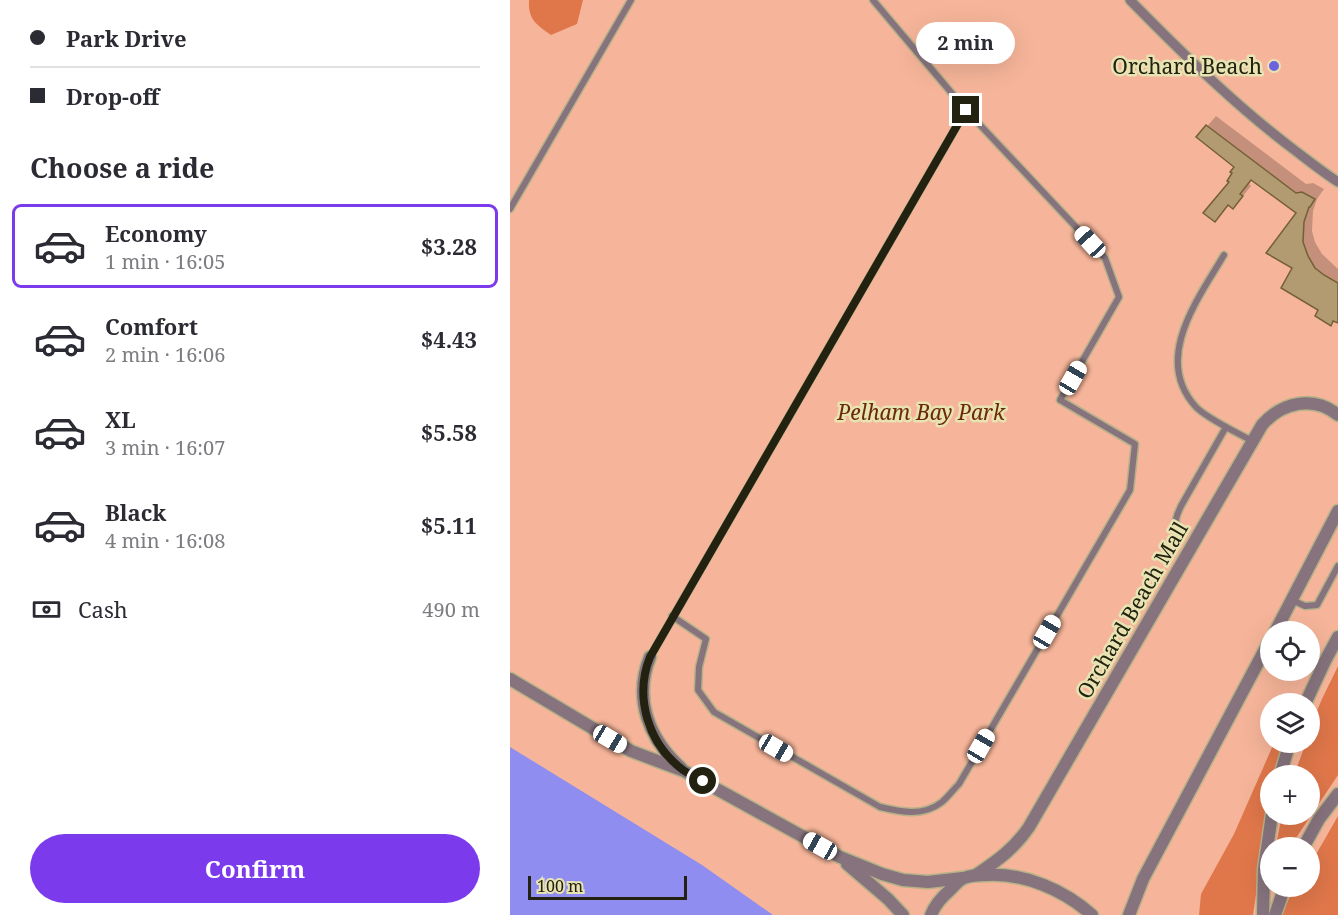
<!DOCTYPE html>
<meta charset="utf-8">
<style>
body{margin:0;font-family:"Noto Serif",serif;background:#f2f2f3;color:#2b2b33;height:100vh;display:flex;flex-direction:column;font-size:22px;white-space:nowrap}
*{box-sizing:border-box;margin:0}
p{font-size:20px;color:#7c7c81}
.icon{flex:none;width:33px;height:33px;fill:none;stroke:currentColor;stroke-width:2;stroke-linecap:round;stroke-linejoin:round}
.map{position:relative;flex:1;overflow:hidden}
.side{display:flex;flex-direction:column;background:#fff;width:510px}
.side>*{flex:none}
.guide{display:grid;align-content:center;height:132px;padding:0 30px;background:#fff}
.fabs{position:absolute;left:750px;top:621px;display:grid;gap:12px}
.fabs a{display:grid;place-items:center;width:60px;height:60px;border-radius:50%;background:#fff;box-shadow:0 6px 24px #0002;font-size:30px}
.scale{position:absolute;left:18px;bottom:15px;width:159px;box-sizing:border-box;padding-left:6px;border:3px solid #23210f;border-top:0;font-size:16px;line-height:21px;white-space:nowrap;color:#23210f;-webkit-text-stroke:4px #e7e3b2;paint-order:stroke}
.end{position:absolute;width:27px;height:27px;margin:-14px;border:8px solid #23210f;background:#fff;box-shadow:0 0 0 3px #fff}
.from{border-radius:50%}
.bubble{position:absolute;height:42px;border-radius:21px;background:#fff;box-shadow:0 6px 24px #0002;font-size:20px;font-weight:700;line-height:42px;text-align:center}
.car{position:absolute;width:18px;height:36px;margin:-18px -9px;border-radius:8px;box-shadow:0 0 4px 2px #0007;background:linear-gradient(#fff 24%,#345 0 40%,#fff 0 76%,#345 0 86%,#fff 0)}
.guide b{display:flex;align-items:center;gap:21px;height:57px;font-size:22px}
.guide b+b{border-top:2px solid #e1e1e2}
.guide i{width:15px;height:15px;background:#2b2b33}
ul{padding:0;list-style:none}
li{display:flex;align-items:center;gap:18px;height:84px;margin:0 12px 9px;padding:0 18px;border:3px solid transparent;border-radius:9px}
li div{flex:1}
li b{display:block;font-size:22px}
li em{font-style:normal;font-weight:700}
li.selected{border-color:#7c3aed}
li>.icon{width:54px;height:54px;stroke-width:1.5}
h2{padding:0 30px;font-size:27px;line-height:72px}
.pay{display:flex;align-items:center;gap:15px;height:66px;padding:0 30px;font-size:22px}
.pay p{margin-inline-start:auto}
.action{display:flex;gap:12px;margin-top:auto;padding:12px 30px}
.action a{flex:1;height:69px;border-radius:36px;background:#7c3aed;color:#fff;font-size:24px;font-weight:700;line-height:69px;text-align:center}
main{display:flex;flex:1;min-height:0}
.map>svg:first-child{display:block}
</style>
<main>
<section class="side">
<div class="guide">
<b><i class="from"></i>Park Drive</b>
<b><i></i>Drop-off</b>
</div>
<h2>Choose a ride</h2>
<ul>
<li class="selected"><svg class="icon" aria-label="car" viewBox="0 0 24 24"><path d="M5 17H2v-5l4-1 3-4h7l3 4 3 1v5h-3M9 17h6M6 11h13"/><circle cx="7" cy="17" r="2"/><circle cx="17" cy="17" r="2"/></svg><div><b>Economy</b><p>1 min · 16:05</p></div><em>$3.28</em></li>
<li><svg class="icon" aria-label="car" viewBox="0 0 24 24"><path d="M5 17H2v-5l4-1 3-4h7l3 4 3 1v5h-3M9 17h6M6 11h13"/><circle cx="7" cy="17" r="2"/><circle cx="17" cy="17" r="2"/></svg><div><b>Comfort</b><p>2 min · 16:06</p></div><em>$4.43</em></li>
<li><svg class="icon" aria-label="car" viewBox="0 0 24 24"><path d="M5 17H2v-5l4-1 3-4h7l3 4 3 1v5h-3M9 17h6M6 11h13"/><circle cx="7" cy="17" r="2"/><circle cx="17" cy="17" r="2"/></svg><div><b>XL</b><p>3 min · 16:07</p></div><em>$5.58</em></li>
<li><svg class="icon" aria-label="car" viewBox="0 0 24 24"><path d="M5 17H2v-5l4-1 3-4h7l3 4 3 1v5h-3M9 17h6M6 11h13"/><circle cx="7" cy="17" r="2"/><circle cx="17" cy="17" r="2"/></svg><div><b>Black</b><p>4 min · 16:08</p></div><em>$5.11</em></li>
</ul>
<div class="pay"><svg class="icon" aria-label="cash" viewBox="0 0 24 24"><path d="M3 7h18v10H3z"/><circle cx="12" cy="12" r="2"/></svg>Cash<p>490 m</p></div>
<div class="action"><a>Confirm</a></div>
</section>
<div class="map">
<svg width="828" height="915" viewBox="0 0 828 915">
<rect width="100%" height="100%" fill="#dad5a6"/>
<path fill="#f6b59a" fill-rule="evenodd" d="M 0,0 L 828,0 L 828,915 L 229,915 L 0,761 ZM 760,632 L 800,632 L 800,670 L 760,670 ZM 760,704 L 800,704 L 800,742 L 760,742 ZM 760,776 L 800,776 L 800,814 L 760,814 ZM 760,848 L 800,848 L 800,886 L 760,886 Z"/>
<g fill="#e0774a">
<path d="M 19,0 L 73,0 L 67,24 L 41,35 C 26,24 18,20 19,0 Z"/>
<path d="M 828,666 L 828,775 L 780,847 L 768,847 L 767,840 L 772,815 L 800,814 L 800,776 L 784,775 L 796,743 L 800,742 C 800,718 818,688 828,666 Z"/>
<polygon points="764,743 778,743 769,775 760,776 760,803 758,813 743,915 689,915 691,894 724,834"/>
<polygon points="828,816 828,915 772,915 780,896 786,887 800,886 800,865"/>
</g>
<polygon fill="#8f8df0" points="0,747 192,865 263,915 0,915"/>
<polygon fill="#0003" points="706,116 796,184 803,183 814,189 807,199 803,211 802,231 805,242 812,254 828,269 828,321 825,320 820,324 784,267 788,213 742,179 739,184 741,186 732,197 723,207 720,204 705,221 726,167 688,137"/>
<polygon fill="#b29b71" stroke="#745f37" stroke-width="1.5" points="696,125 786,193 792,192 805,199 800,207 799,207 794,222 793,242 798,256 805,268 814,275 828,283 828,323 823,321 821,326 805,316 808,310 771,288 782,268 756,253 786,213 741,180 730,194 733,196 723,209 718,205 705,222 693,213 719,182 717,181 722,173 720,172 724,167 686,137"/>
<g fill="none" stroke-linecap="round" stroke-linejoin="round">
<defs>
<g id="service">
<polyline points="0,209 121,0"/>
<path d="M 714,255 C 688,299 642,359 686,407 C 696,418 728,433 742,441"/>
<path d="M 671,531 C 663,520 666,518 671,506 L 716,427"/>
<polyline points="782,600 795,606 807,605 828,566"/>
<path d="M 162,616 L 196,639 L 189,667 L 188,690 L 204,712 L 370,807 C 391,812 413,817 432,802 C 438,797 443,790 449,784 L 620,490 L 625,444 L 550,400 L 609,297 L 595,258 L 456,110 L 363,0"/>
<polyline points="140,657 456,110"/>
</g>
<path id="pedestrian" d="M 620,0 C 673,54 727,107 787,152 C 800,162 814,173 828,182"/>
<g id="minor">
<polyline points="765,632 828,511"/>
<path d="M 140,657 C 123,699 139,739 171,768"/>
<polyline points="0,679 121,751 174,771 330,857 372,874 393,880 418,882 453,878"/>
<polyline points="795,704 815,661 828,637"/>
<polyline points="770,776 780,742"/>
<polyline points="793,848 809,819 828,794"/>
<polyline points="337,864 378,899 393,915"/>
<path d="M 466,875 C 487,861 505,848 519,827 L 752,425 C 772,402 804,395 828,415"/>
<polyline points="619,915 633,879 760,640"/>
<polyline points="753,915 754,869 762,814"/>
<polyline points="765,915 775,886"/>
</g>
<path id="tertiary" d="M 421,915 C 425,904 432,897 440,890 C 444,886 449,880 454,878 C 461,875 470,875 477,875 C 515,873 554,890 582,915"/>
</defs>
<use href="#service" stroke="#b5b188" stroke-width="9"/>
<use href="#pedestrian" stroke="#b5b188" stroke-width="12"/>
<use href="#minor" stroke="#b5b188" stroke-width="15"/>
<use href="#tertiary" stroke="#b5b188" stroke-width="15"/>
<use href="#service" stroke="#86737d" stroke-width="6"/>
<use href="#pedestrian" stroke="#86737d" stroke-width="9"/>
<use href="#minor" stroke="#86737d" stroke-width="12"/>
<use href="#tertiary" stroke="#86737d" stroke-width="12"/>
</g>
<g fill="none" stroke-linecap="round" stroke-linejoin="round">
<path stroke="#23210f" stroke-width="8" d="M 193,781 C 187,778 179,774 173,770 C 138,744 124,697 140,657 L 456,110"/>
</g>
<circle fill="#6e63de" stroke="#e7e3b2" stroke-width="2" cx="764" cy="66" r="6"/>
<g text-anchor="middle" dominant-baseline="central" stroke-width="5" stroke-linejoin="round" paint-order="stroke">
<g font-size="21" fill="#23210f" stroke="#e7e3b2" text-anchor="end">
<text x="752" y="66">Orchard Beach</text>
</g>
<g font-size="21" font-style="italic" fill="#6c2907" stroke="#e7e3b2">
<text x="411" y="412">Pelham Bay Park</text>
</g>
<g font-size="21" fill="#23210f" stroke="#e7e3b2">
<text transform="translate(622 610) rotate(-60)">Orchard Beach Mall</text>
</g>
</g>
</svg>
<div class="fabs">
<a><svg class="icon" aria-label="locate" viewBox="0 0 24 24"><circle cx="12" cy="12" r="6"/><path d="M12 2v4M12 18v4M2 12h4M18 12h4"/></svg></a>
<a><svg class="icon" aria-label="layers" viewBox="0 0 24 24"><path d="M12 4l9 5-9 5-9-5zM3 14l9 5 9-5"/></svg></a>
<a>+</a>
<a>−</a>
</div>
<div class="scale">100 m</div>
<i class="end from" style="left:193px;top:781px"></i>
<i class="end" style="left:456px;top:110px"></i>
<div class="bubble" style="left:406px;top:22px;width:99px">2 min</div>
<i class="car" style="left:580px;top:242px;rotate:317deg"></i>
<i class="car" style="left:563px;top:378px;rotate:30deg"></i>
<i class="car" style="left:537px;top:632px;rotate:30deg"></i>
<i class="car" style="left:100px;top:739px;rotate:121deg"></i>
<i class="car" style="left:471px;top:746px;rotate:30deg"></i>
<i class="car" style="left:266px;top:748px;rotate:120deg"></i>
<i class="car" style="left:310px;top:846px;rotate:299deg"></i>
</div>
</main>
